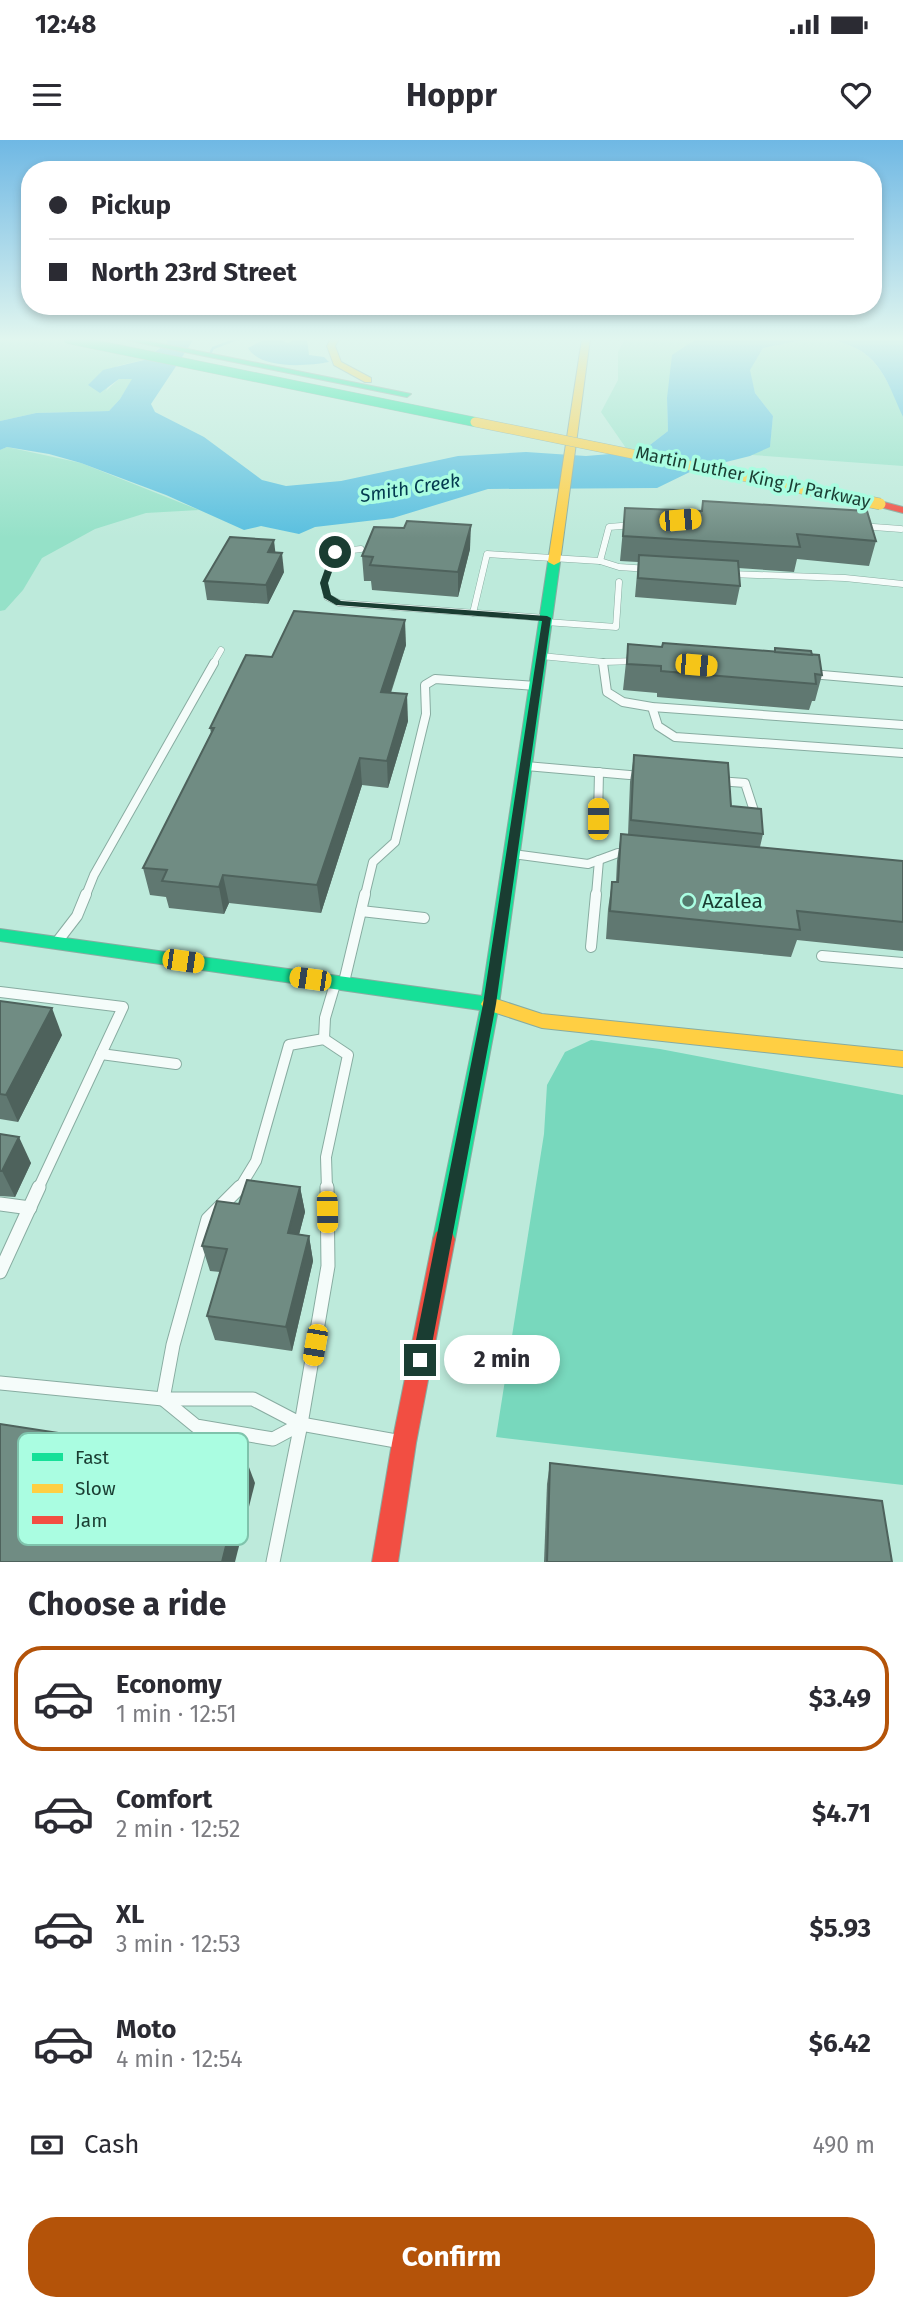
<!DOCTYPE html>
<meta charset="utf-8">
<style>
body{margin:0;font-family:"Fira Sans",sans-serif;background:#f2f2f3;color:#2b2b33;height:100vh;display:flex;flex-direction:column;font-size:26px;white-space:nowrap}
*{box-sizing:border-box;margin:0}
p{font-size:23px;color:#7c7c81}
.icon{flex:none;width:38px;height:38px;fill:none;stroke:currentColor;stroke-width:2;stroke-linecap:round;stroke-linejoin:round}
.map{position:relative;height:1422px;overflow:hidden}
.details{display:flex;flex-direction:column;background:#fff;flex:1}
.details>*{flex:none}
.hud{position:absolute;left:21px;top:21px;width:861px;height:154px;border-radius:28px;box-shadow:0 4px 10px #0003;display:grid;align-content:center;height:154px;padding:0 28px;background:#fff}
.end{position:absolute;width:32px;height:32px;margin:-16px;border:9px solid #1a3d32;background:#fff;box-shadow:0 0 0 4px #fff}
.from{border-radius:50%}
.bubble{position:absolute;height:49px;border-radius:24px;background:#fff;box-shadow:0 4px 10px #0003;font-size:23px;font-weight:700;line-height:49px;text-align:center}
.car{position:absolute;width:21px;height:42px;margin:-21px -10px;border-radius:9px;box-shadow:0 0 5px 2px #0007;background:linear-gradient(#f5c518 24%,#345 0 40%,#f5c518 0 76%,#345 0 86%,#f5c518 0)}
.hud b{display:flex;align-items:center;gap:24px;height:66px;font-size:26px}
.hud b+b{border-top:2px solid #e1e1e2}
.hud i{width:18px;height:18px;background:#2b2b33}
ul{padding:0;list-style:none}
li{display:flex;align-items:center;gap:21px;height:105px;margin:0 14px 10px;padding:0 14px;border:4px solid transparent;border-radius:28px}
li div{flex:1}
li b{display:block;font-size:26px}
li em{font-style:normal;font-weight:700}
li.selected{border-color:#b45309}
li>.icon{width:63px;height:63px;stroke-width:1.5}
h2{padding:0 28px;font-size:32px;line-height:84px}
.pay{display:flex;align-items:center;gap:18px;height:77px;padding:0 28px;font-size:26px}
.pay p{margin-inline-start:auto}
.action{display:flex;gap:14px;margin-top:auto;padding:14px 28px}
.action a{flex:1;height:80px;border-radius:28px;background:#b45309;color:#fff;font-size:28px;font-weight:700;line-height:80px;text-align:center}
.status{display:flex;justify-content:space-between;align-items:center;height:49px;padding:0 35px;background:#fff;direction:ltr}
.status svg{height:19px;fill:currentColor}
header{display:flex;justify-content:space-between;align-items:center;height:91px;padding:0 28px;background:#fff;font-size:32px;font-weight:700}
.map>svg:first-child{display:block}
</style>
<div class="status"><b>12:48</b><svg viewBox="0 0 49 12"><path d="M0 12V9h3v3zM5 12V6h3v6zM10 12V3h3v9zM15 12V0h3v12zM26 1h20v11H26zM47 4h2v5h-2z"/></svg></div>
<header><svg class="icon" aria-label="menu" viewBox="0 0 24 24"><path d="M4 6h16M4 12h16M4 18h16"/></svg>Hoppr<svg class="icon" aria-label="heart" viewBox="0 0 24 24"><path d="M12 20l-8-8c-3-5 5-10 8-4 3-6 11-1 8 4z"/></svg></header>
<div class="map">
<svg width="903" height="1422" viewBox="0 0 903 1422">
<rect width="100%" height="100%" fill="#bdeadb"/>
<g fill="#95e1c8">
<polygon points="0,199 161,199 167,202 143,220 117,226 106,251 119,239 133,239 120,259 109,271 36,273 0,281"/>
<polygon points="625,199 696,199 692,201 667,258 668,291 646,308 628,311 601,272 618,240 618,212"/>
<path d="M 809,199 C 853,199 874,212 893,253 C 896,260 902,269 903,278 C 903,293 903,311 903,326 L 752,315 L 770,306 L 773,276 L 755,253 L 749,230 L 763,208 Z"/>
<polygon points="7,307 81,323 199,370 146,373 95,389 42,418 23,450 5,470 0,471 0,310"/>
</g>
<polygon fill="#78d8bd" points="591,900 660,909 903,955 903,1345 496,1297 544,994 547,945 565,912"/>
<g fill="#59bfdf">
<polygon points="167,199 194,199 151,264 155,272 204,297 262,340 286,346 341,341 458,316 526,312 586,316 610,314 646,308 668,291 667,258 672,215 696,199 809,199 763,208 750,230 755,253 773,276 770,307 750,316 694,330 657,348 488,349 393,378 315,387 299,394 261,386 244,390 166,355 81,323 49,314 7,307 0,310 0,281 36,273 109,271 120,259 132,239 119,239 100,253 88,245 103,230 144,220 167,203"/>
<path d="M 265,199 L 280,199 L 288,203 L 295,199 L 307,199 L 309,215 L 324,217 L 329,222 C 307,226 261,230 248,208 Z"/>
<path d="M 828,199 L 903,199 L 903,277 C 884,234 878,209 828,199 Z"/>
</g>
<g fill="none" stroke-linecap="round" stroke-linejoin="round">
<polyline stroke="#59bfdf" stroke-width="2.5" points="210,214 213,208 237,199"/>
<defs>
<g id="lane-far3">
<polyline points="860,386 901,389"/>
<polyline points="361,409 335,412 324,443 327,457 339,463 545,478"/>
<polyline points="600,421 619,427 649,429"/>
<polyline points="730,434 845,438 903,444"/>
<polyline points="473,473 487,414 600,421 609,387 633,385"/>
<polyline points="546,482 616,487 619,442"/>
<polyline points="541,516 603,522 637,521"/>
<polyline points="213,524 221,510"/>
</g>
<g id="lane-far2">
<polyline points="603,523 607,552 623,562 652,567 903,585"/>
<polyline points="811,534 903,542"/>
<polyline points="652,567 658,586 675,597 903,613"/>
<polyline points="526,626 641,636"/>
<polyline points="718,641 745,643 755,674"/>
<polyline points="598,679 599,632"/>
<polyline points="513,714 588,724 618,713 630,715"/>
<polyline points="86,755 94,735 214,523"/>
<polyline points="365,755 373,722 395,702 426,574 425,545 435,539 536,546"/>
<polyline points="596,755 599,720"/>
</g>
<g id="lane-far1">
<polyline points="361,771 424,778"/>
<polyline points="57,802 77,776 86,754"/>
<polyline points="591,807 596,754"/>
<polyline points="822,816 903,823"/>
<polyline points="344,842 365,754"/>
<polyline points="0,852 123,867 38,1049"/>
<polyline points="324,899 325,878 335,844"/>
<polyline points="101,914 176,924"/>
<polyline points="239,1049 256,1021 289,905 324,899 348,915 326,1017 327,1049"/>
</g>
<g id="lane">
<polyline points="0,1064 30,1068"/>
<polyline points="0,1132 39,1047"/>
<polyline points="0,1243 163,1259 253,1259 301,1284 396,1301"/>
<polyline points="163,1259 173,1205 208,1079 240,1047"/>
<polyline points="163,1259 196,1286 273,1299 301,1284"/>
<polyline points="273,1422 301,1284 328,1126 327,1047"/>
</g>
<g id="fast">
<polygon points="121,199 138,199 411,254 407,257"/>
<polygon points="554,419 560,422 499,864 455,1099 452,1106 444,1109 436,1106 433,1099 480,870 0,801 0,789 482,856 548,422"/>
</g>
<g id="slow">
<polygon points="331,199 339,199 335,206 341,222 371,238 371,242 365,242 334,225 327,206"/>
<polygon points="582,199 590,199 560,422 554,425 548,422"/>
<polygon points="490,857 542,874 903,911 903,927 542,888 484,869 481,864 484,859"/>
</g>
<g id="jam">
<polygon points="880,361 903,367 903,373 876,366 875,364"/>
<polygon points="444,1089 452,1092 455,1099 416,1303 398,1422 372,1422 392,1303 433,1099 436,1092"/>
</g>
</defs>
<use href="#lane-far3" stroke="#88aca1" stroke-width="7"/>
<use href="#lane-far2" stroke="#88aca1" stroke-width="10"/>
<use href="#lane-far1" stroke="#88aca1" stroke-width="12"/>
<use href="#lane" stroke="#88aca1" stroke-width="15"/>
<use href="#fast" stroke="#88aca1" stroke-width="2"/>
<use href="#slow" stroke="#88aca1" stroke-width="2"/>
<use href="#jam" stroke="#88aca1" stroke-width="2"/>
<use href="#lane-far3" stroke="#f5fcfa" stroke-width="6"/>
<use href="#lane-far2" stroke="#f5fcfa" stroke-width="8"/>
<use href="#lane-far1" stroke="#f5fcfa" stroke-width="10"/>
<use href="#lane" stroke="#f5fcfa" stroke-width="13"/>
<use href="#fast" fill="#16e098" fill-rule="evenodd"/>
<use href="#slow" fill="#ffcf43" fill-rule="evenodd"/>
<use href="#jam" fill="#f24e42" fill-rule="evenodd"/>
<defs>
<polyline id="fast-bridge" points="68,199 475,282"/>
<polyline id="slow-bridge-far1" points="475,282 775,343"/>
<polyline id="slow-bridge" points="766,341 880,364"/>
</defs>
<use href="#fast-bridge" stroke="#88aca1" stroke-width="10" stroke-linecap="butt"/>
<use href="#slow-bridge-far1" stroke="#88aca1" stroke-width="10" stroke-linecap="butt"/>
<use href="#slow-bridge" stroke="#88aca1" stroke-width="12" stroke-linecap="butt"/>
<use href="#fast-bridge" stroke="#16e098" stroke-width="9"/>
<use href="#slow-bridge-far1" stroke="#ffcf43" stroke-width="9"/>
<use href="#slow-bridge" stroke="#ffcf43" stroke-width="11"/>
</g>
<g fill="#607871">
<polygon points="703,361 876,401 869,426 797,419 794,432 738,428 740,446 736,465 635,457 638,422 620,421 625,368 702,371"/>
<polygon points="470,409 458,457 372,450 371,441 364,441 362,416"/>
<polygon points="284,432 268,464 207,460 204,441"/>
<polygon points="628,504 662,507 774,512 775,508 812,515 822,535 815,561 812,561 809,570 657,557 657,553 623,550"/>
<polygon points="406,505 391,553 408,581 388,648 362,645 321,773 229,763 224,774 169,768 166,757 150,755 143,728 211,593 210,588 272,517"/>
<polygon points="634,615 731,666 763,694 760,707 903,721 903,811 797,800 791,817 606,799 608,769 612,742 616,742 617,721 621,694 628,695 630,642"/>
<polygon points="0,861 62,895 18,982 0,979"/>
<polygon points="0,994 31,1023 15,1057 0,1056"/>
<polygon points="300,1047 305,1072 299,1094 309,1096 313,1121 292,1211 215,1200 207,1176 220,1132 210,1131 202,1106 239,1064"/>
<polygon points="550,1323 892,1422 544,1422 547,1344"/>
</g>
<g fill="#4e625c">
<polygon points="471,385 470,409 458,457 458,432"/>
<polygon points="274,400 276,418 268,412"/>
<polygon points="282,413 284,432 268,464 266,445"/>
<polygon points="405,480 406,505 382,578 381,552"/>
<polygon points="407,554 408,581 388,648 387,621"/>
<polygon points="360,618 362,645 321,773 317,745"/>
<polygon points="223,735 229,763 224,774 219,747"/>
<polygon points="52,868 62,895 18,982 6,955"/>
<polygon points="19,997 31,1023 15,1057 2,1031"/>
<polygon points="300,1047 305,1072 293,1118 288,1093"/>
<polygon points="309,1096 313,1121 292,1211 286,1187"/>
<polygon points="247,1322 255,1343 235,1422 222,1422"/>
</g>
<g fill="#708c83" stroke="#4e625c" stroke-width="2">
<polygon points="703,361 867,371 876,401 797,394 800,407 623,396 625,368 702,371"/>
<polygon points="407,381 471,385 458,432 370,425 373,417 362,416 374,387 404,388"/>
<polygon points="230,397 274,400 268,412 282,413 266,445 204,441"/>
<polygon points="639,415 738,421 740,446 638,438"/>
<polygon points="294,471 405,480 381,552 407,554 387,621 360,618 317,745 223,735 219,747 162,741 167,730 143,728 214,588 210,588 246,515 272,517"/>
<polygon points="663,503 819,515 822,535 815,534 816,544 661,531 661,526 627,524 628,504 662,507"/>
<polygon points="775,508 811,511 812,515 775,512"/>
<polygon points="634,615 728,623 731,666 761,669 763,694 631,680"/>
<polygon points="621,694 903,721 903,782 797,771 800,790 610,771 612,742 618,742"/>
<polygon points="0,861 52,868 6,955 0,954"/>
<polygon points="0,994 19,997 2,1031 0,1031"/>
<polygon points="247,1040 300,1047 288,1093 309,1096 286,1187 207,1176 227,1109 202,1106 217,1061 239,1064"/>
<polygon points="0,1284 247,1322 222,1422 0,1422"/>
<polygon points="550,1323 882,1361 892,1422 547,1422"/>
</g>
<linearGradient id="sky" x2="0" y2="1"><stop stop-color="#6fb8e4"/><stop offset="0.5" stop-color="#e1f6ef"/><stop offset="1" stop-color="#e1f6ef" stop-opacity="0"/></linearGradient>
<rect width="903" height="398" fill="url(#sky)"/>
<polygon fill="#1a3d32" points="335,410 339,412 328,443 331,455 341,461 547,476 551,478 496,864 429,1220 426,1226 420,1229 414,1226 412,1220 483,864 542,481 336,465 324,458 320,443 331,412"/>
<circle fill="#537a6d" stroke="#aafde1" stroke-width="2.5" cx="688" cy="761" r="7"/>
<g text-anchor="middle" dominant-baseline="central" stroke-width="7" stroke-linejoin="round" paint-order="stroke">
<g font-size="18" fill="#1a3d32" stroke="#aafde1">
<text transform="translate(753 337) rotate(12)">Martin Luther King Jr Parkway</text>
</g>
<g font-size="19" font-style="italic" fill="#033a4f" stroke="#aafde1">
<text transform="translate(410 348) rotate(-9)">Smith Creek</text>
</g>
<g font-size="21" fill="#1a3d32" stroke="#aafde1" text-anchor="start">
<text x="702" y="761">Azalea</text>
</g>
</g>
<rect x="18" y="1293" width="230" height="112" rx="10" fill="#aafde1" stroke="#7fc3ac" stroke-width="2"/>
<rect x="32" y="1313" width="31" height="8" fill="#16e098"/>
<rect x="32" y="1344" width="31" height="9" fill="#ffcf43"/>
<rect x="32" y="1376" width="31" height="8" fill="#f24e42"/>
<g font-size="19" fill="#1a3d32">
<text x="75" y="1324">Fast</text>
<text x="75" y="1355">Slow</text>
<text x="75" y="1387">Jam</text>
</g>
</svg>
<i class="end from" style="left:335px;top:412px"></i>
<i class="end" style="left:420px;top:1220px"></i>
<div class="bubble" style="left:444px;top:1195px;width:116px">2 min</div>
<i class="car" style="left:680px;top:380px;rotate:85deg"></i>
<i class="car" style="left:696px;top:525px;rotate:95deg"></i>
<i class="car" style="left:598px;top:679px;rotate:0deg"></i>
<i class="car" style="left:183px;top:821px;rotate:98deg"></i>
<i class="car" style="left:310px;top:839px;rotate:278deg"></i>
<i class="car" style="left:327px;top:1072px;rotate:179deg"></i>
<i class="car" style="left:315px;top:1205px;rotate:190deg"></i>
<div class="hud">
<b><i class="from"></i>Pickup</b>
<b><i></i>North 23rd Street</b>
</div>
</div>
<section class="details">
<h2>Choose a ride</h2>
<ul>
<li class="selected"><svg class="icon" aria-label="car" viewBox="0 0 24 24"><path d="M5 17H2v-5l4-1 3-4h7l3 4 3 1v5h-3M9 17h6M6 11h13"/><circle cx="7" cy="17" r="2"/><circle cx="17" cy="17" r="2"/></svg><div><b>Economy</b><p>1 min · 12:51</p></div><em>$3.49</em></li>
<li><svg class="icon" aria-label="car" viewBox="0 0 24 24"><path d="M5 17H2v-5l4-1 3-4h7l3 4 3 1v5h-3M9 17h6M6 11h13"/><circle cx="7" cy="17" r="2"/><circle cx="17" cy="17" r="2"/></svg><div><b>Comfort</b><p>2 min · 12:52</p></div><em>$4.71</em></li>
<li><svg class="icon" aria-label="car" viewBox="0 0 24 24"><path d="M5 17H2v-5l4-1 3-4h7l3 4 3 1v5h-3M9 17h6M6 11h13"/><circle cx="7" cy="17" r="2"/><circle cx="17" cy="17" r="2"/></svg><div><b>XL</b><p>3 min · 12:53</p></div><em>$5.93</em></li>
<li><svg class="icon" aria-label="car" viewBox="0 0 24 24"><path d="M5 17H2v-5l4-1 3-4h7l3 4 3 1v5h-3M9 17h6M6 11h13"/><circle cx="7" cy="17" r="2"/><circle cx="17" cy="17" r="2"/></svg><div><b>Moto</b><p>4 min · 12:54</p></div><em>$6.42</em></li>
</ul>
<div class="pay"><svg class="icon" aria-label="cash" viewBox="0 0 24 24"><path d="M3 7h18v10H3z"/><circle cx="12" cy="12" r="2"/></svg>Cash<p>490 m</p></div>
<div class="action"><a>Confirm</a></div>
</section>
